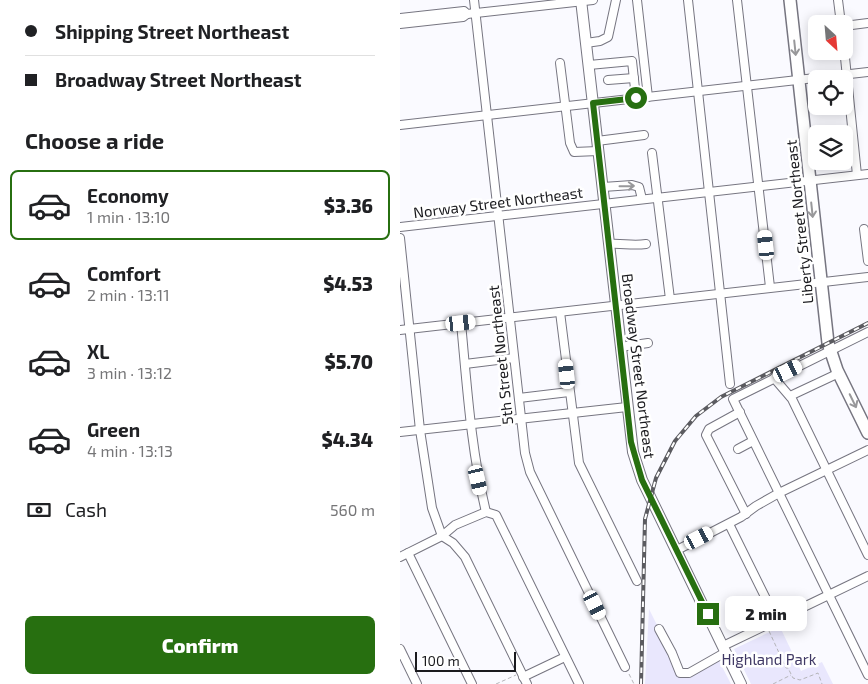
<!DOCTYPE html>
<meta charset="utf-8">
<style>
body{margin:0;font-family:"Exo 2",sans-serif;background:#f6f6f6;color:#202124;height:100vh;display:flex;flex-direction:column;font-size:19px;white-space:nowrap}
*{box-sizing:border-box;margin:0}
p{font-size:16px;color:#757577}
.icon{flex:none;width:28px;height:28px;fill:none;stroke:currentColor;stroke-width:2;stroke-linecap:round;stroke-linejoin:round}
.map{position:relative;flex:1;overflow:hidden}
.side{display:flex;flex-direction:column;background:#fff;width:400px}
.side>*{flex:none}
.banner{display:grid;align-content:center;height:110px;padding:0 25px;background:#fff}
.needle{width:32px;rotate:154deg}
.fabs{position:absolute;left:408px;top:15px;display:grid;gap:10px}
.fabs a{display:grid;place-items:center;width:45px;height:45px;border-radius:8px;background:#fff;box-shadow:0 2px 12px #0003;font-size:25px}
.scale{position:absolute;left:15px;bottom:12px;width:101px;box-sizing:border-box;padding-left:5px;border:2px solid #1a1a1e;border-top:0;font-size:14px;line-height:18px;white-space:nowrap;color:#1a1a1e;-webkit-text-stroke:4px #fff;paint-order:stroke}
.end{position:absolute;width:22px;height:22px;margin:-11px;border:6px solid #276f10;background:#fff;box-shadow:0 0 0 2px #fff}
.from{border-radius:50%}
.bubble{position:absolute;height:35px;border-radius:8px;background:#fff;box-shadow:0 2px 12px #0003;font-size:16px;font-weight:800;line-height:35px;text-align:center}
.car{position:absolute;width:15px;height:30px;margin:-15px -8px;border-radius:6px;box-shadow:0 0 4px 1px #0007;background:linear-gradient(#fff 24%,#345 0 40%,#fff 0 76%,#345 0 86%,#fff 0)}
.banner b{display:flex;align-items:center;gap:18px;height:48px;font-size:19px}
.banner b+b{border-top:1px solid #e0e0e0}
.banner i{width:12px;height:12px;background:#202124}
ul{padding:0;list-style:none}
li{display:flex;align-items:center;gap:15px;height:70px;margin:0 10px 8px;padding:0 15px;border:2px solid transparent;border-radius:8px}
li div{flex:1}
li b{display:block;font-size:19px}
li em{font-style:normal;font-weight:800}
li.selected{border-color:#276f10}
li>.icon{width:45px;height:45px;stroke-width:1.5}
h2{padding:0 25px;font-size:22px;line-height:60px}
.pay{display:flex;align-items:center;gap:12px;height:55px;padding:0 25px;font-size:19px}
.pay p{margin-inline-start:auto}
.button{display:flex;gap:10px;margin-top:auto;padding:10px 25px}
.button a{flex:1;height:58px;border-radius:8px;background:#276f10;color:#fff;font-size:20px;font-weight:800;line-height:58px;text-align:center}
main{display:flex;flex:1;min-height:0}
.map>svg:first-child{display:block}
</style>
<main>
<section class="side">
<div class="banner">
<b><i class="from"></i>Shipping Street Northeast</b>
<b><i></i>Broadway Street Northeast</b>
</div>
<h2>Choose a ride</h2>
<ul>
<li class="selected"><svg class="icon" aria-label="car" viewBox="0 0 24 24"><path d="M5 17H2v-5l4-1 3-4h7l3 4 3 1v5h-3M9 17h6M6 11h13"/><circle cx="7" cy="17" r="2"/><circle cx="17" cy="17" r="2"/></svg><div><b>Economy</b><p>1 min · 13:10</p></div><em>$3.36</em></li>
<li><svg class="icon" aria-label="car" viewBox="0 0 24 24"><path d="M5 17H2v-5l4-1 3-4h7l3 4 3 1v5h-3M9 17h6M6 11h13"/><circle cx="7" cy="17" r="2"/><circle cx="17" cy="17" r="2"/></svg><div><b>Comfort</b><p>2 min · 13:11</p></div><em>$4.53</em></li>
<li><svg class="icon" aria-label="car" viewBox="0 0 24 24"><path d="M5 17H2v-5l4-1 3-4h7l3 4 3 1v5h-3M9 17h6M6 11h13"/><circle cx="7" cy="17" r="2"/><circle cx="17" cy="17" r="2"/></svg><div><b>XL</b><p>3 min · 13:12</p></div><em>$5.70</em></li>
<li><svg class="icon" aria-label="car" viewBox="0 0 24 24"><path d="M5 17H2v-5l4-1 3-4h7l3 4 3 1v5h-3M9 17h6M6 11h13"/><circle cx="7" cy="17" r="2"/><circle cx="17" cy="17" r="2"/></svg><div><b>Green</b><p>4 min · 13:13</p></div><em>$4.34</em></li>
</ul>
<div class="pay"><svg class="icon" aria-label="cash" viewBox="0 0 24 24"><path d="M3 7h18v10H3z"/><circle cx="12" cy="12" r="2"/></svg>Cash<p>560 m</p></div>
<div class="button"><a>Confirm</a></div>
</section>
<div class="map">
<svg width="468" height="684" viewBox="0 0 468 684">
<rect width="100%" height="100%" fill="#fafaff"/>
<g fill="#e9e7fd">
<polygon points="249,609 272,655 272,666 277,673 318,659 331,684 245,684"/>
<polygon points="380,627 401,671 422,662 433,684 351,684 334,649"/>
</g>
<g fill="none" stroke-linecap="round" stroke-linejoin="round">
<defs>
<g id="minor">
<polyline points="74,0 125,453 130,472 225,667"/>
<polyline points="237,0 248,97"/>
<polyline points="288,0 330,384"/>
<polyline points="337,0 370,287"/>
<polyline points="438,0 441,24"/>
<polyline points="0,18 64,11 67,14 193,0"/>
<polyline points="0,24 63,17 67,14"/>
<polyline points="444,26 468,23"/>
<polyline points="186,43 200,41 208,37 216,0"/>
<polyline points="444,48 457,175"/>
<polyline points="160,63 170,143 174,152 198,151"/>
<polyline points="189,65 232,61 236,98"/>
<polyline points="208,80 234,78"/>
<polyline points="0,125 468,72"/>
<polyline points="197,141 244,135"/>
<polyline points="252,153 270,299"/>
<polyline points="203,187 232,185 239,187 242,199"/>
<polyline points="0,227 468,174"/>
<polyline points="464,229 468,261"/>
<polyline points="0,238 20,430 32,508 42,536 53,543 65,557 127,684"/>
<path d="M 209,244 C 222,243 232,246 246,244"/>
<polyline points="160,312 179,463 237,581"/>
<path d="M 61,323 C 67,386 71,450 86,512"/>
<polyline points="0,330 468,277"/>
<polyline points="468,332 333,399 468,675"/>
<polyline points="220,347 248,343"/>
<polyline points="65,364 114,358"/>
<polyline points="374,378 392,399 468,555"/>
<polyline points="390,396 439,373"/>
<polyline points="119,398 169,392"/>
<polyline points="340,412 309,429 306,435 346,514"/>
<polyline points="0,432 227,407"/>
<polyline points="338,449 353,441"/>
<polyline points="329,524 377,621"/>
<polyline points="277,550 341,517 356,506 379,493 468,450"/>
<polyline points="8,553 72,684"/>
<polyline points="0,557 42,536 55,525 86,512 96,515 179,684"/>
<polyline points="259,629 272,653 280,673 289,673 326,652"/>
<polyline points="323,646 468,576"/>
<polyline points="0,649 17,684"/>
<polyline points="123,677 165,657"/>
</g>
<polyline id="major" points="181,0 233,452 242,480 341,684"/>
<polyline id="highway" points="390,0 428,343 437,370 468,433"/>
</defs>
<use href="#minor" stroke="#767580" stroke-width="10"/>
<use href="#major" stroke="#767580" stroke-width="12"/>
<use href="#highway" stroke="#767580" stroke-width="14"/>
<g stroke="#b5b5b9" stroke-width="1" stroke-dasharray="4 2.5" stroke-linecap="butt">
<polyline points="369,631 386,668 388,668 393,678 400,680 418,673 422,684"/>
<polyline points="229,674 234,684"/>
<polyline points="96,684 116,675"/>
<polyline points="373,684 391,675"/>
</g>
<use href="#minor" stroke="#fff" stroke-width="8"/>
<use href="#major" stroke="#fff" stroke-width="10"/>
<use href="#highway" stroke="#fff" stroke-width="11"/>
<defs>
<polyline id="rail" points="241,684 245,519 256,478 275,441 296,416 321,397 468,323"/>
</defs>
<use href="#rail" stroke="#5b5b60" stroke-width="4"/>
<use href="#rail" stroke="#fff" stroke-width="2" stroke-dasharray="5.5" stroke-linecap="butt"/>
</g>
<defs><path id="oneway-shaft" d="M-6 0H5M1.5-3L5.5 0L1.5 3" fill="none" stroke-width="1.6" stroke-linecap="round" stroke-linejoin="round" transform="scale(1.25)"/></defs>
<g stroke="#98989a">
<use href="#oneway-shaft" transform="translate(395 48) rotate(84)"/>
<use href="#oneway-shaft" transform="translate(227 186) rotate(-1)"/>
<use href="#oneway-shaft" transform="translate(412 210) rotate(84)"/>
<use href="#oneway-shaft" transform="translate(453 401) rotate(64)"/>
</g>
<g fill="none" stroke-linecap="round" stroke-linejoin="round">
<polyline stroke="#276f10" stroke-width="6" points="236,98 193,103 231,442 242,480 308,614"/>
</g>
<g text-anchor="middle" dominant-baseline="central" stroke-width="5" stroke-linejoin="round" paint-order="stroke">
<g font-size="15" fill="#1a1a1e" stroke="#fff">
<text transform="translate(98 202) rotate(-7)">Norway Street Northeast</text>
<text transform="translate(399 222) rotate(-96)">Liberty Street Northeast</text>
<text transform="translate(100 355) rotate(-96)">5th Street Northeast</text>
<text transform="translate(239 366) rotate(83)">Broadway Street Northeast</text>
</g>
<g font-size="15" fill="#403965" stroke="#fff">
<text x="369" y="659">Highland Park</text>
</g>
</g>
</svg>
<div class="fabs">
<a><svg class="needle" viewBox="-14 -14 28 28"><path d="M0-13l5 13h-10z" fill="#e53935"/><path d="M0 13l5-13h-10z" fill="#757577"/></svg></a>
<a><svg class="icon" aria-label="locate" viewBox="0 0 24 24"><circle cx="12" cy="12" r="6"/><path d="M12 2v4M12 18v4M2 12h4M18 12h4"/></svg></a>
<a><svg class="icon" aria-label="layers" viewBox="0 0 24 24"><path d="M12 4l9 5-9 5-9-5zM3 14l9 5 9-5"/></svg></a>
</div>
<div class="scale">100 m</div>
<i class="end from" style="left:236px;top:98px"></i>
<i class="end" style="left:308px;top:614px"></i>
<div class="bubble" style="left:325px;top:596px;width:82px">2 min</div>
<i class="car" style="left:366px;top:245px;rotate:354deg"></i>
<i class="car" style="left:61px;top:323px;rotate:84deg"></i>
<i class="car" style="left:388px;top:371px;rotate:64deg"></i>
<i class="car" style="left:167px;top:374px;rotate:354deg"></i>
<i class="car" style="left:78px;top:480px;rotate:167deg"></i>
<i class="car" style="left:299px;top:538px;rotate:63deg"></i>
<i class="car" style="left:195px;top:605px;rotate:154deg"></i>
</div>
</main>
